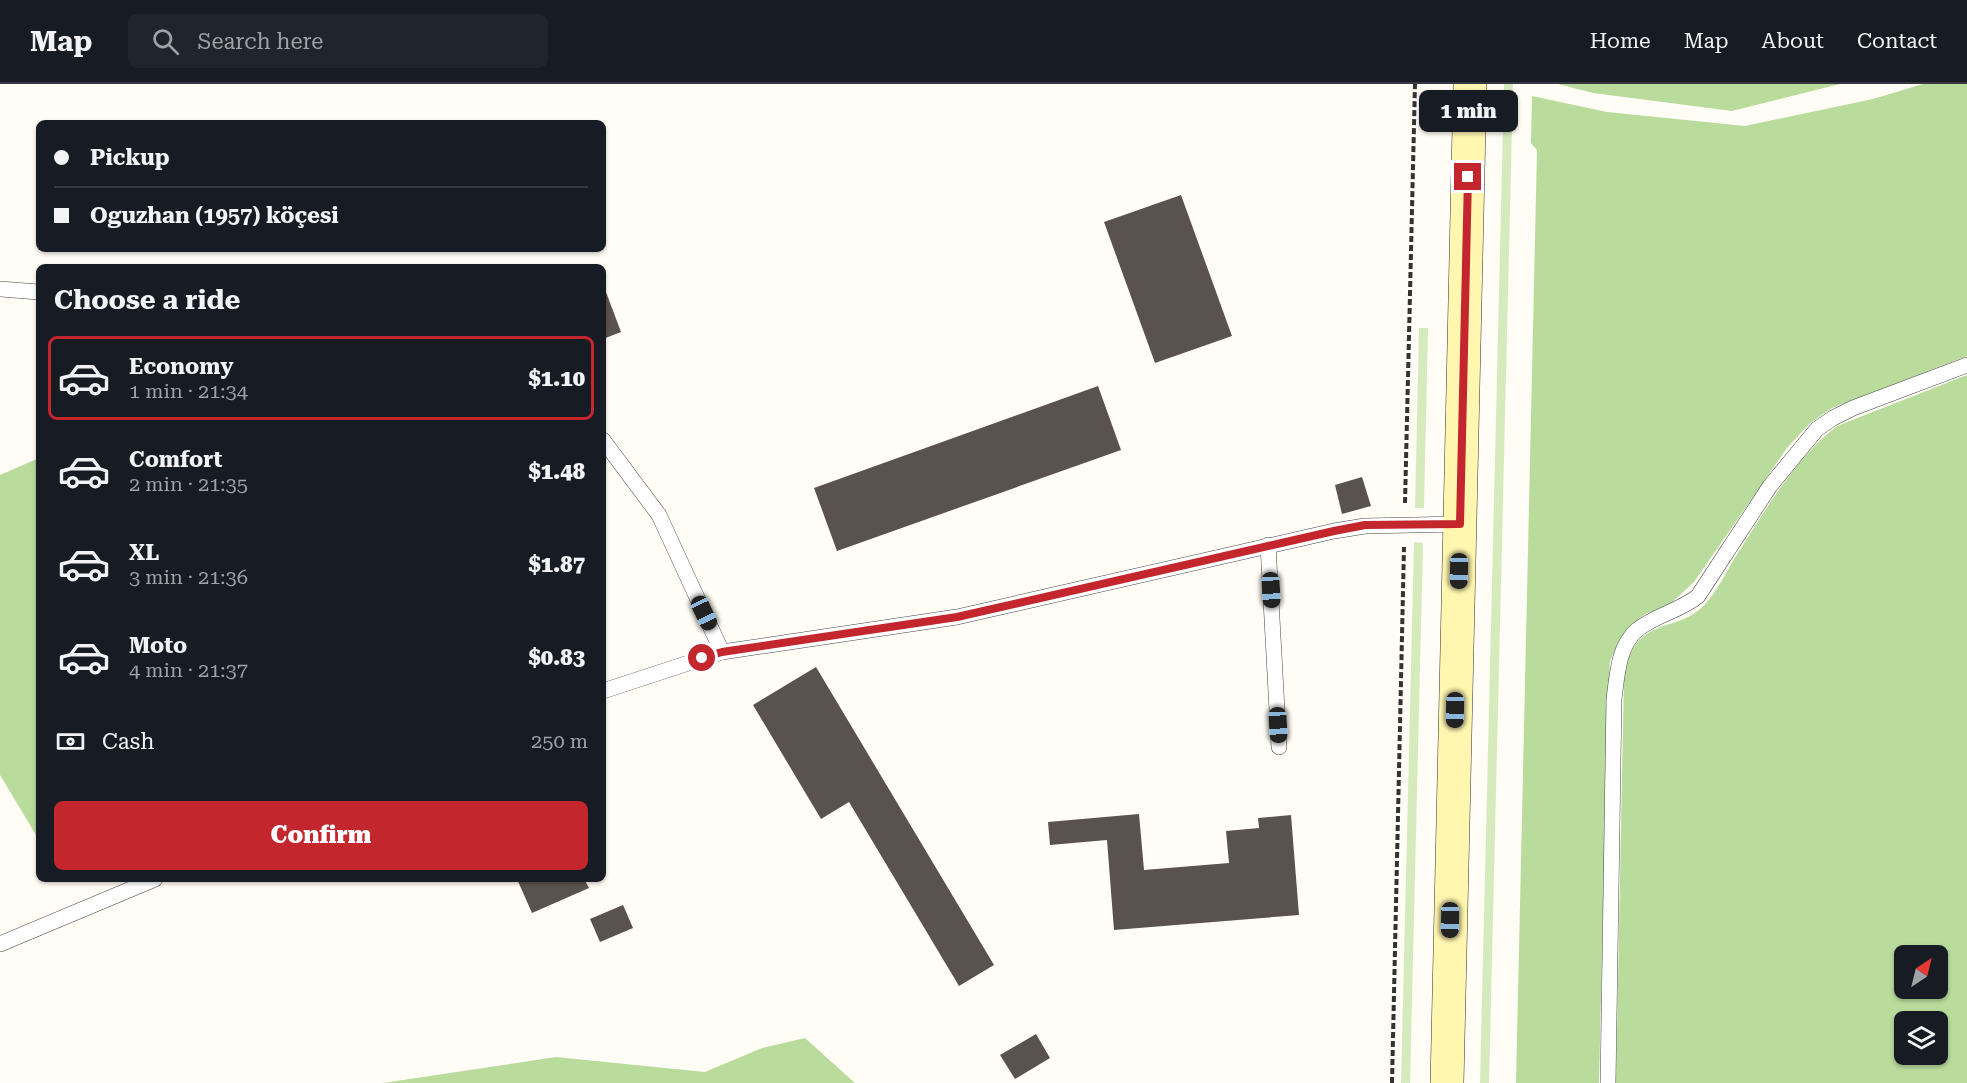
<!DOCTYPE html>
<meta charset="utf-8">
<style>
body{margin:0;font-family:"Roboto Serif",serif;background:#20242c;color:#f1f3f6;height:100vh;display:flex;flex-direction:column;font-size:22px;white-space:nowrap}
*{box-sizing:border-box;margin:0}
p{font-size:20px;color:#9ea1a6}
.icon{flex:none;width:33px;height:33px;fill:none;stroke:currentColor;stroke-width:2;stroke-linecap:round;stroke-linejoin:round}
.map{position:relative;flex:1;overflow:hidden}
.sheet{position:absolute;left:36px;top:180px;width:570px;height:618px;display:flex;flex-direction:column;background:#171b24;border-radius:9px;box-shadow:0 2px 4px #0004}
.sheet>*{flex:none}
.guide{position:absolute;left:36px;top:36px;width:570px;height:132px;border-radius:9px;box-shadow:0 2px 4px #0004;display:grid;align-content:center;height:132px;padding:0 18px;background:#171b24}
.needle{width:39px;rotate:35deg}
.tools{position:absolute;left:1894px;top:861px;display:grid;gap:12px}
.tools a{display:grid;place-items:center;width:54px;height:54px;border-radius:9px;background:#171b24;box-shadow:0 2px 4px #0004;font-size:30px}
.end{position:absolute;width:27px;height:27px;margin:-14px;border:8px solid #c4262e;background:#fff;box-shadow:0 0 0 3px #fff}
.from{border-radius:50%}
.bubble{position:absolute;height:42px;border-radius:9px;background:#171b24;box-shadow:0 2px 4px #0004;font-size:20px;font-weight:800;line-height:42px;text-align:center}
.car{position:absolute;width:18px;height:36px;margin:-18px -9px;border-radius:8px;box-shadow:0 0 4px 2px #0007;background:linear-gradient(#222 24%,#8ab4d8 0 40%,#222 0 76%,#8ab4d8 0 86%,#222 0)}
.guide b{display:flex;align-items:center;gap:21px;height:57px;font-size:22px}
.guide b+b{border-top:2px solid #363941}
.guide i{width:15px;height:15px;background:#f1f3f6}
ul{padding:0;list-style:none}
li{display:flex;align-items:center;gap:18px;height:84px;margin:0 12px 9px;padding:0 6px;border:3px solid transparent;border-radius:9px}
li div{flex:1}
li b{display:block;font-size:22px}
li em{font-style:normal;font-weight:800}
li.selected{border-color:#c4262e}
li>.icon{width:54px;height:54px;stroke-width:1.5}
h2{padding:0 18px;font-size:27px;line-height:72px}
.pay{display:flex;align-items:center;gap:15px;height:66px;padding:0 18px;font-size:22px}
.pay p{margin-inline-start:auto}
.cta{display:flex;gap:12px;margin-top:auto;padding:12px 18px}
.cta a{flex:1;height:69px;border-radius:9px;background:#c4262e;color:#fff;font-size:24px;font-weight:800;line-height:69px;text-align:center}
header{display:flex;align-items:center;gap:36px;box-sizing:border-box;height:84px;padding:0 30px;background:#171b24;border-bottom:2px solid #363941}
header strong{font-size:28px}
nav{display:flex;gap:33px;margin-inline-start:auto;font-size:21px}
.search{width:420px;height:54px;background:#20242c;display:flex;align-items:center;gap:15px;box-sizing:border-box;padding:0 21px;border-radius:9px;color:#9ea1a6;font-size:22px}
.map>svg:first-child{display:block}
</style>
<header>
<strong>Map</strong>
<div class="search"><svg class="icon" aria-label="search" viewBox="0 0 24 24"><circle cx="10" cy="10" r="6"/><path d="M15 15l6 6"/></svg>Search here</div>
<nav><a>Home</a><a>Map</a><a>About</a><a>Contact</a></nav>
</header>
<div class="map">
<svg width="1967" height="999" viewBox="0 0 1967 999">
<rect width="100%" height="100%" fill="#fffdf5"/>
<g fill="#d5ebbd">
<polygon points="1504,0 1513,0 1489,999 1480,999"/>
<polygon points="1419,244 1428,244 1424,424 1415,424"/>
<polygon points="1414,458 1423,459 1410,999 1401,999"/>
</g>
<g fill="#b9dc9c" fill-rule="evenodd">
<polygon points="1558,0 1840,0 1732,27 1593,9"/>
<polygon points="1923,0 1967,0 1967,272 1832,324 1809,340 1787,364 1694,498 1668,522 1645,530 1631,541 1619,557 1610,577 1608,613 1599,999 1516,999 1537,66 1531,59 1532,12 1607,28 1745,42 1873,15"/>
<path d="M 1967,291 L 1967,999 L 1616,999 L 1624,592 C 1635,528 1679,552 1707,518 C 1718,505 1726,489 1734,475 C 1764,429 1793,376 1837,342 ZM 1905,872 L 1938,872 L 1938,904 L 1905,904 ZM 1905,938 L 1938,938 L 1938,970 L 1905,970 Z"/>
<polygon points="39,374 39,756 0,691 0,391"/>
<polygon points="805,954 855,999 383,999 556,973 705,988 762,964"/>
</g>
<g fill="#5a524d">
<polygon points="1181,111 1232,252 1155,279 1104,138"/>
<polygon points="606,208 621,248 603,255 603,209"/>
<polygon points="1098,302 1121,366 837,467 814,404"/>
<polygon points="1362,393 1371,422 1342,430 1335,401"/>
<polygon points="816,583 994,881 959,902 849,718 821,735 753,621"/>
<polygon points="1139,730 1144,786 1229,779 1226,747 1259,744 1258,734 1291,731 1299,831 1114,846 1107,756 1050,761 1048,738"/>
<polygon points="517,795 584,795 589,804 532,829"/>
<polygon points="623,821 633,844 600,858 590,835"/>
<polygon points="1036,950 1050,974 1015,995 1000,971"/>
</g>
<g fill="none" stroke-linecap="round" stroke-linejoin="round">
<defs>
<g id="lane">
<polyline points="0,205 39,208"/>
<polyline points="603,356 659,431 722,568 957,533 1334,447 1365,442 1460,440"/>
<polyline points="1268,461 1279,663"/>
<polyline points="603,607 722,568"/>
<polyline points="0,860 155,795"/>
<path d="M 1608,999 L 1614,615 C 1617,593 1618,562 1637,546 C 1655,531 1680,527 1698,512 L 1770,402 L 1817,345 L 1833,334 L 1853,324 L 1967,281"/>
</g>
<polyline id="secondary" points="1447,999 1470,0"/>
</defs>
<use href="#lane" stroke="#444" stroke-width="16"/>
<use href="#secondary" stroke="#333" stroke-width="34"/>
<g stroke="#333" stroke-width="4" stroke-dasharray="6 3" stroke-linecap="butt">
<polyline points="1405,419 1415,0"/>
<polyline points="1392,999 1404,463"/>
</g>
<use href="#lane" stroke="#fff" stroke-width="15"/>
<use href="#secondary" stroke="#fff6b0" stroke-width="33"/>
</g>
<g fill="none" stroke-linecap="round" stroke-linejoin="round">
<polyline stroke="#c4262e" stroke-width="8" points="702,574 722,568 957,533 1334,447 1365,441 1460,440 1468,93"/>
</g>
</svg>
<div class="tools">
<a><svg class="needle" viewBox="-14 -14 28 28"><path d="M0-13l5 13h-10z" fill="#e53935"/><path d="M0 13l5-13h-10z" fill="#9ea1a6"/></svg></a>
<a><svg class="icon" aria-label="layers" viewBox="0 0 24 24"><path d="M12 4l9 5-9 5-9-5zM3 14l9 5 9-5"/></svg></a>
</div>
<i class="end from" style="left:702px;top:574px"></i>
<i class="end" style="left:1468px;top:93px"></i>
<div class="bubble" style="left:1419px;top:6px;width:99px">1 min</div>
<i class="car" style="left:1459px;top:487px;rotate:181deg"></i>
<i class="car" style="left:1271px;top:506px;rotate:177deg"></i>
<i class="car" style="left:704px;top:529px;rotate:155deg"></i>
<i class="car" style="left:1455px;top:626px;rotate:181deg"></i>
<i class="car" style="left:1278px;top:641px;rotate:177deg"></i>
<i class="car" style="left:1450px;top:836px;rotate:181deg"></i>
<div class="guide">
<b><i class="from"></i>Pickup</b>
<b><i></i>Oguzhan (1957) köçesi</b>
</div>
<section class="sheet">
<h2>Choose a ride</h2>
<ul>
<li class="selected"><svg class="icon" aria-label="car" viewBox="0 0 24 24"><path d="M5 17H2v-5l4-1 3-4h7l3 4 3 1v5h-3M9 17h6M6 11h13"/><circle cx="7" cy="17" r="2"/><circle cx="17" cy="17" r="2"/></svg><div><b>Economy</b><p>1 min · 21:34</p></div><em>$1.10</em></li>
<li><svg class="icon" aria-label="car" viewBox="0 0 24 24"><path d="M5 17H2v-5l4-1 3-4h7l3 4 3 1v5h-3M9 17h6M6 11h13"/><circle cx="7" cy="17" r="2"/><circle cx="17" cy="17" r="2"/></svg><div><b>Comfort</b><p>2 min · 21:35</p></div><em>$1.48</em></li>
<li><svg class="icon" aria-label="car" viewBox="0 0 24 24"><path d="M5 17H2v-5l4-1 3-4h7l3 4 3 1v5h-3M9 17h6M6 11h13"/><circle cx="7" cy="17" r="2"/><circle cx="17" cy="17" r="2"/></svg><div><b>XL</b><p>3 min · 21:36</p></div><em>$1.87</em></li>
<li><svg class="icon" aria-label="car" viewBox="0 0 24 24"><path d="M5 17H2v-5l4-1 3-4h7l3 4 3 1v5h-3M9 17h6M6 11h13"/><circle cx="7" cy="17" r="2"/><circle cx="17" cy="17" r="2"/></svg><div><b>Moto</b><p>4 min · 21:37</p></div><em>$0.83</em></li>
</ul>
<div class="pay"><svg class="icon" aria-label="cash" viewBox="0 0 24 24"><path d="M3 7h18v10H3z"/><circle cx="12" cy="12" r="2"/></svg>Cash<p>250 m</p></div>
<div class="cta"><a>Confirm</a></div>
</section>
</div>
